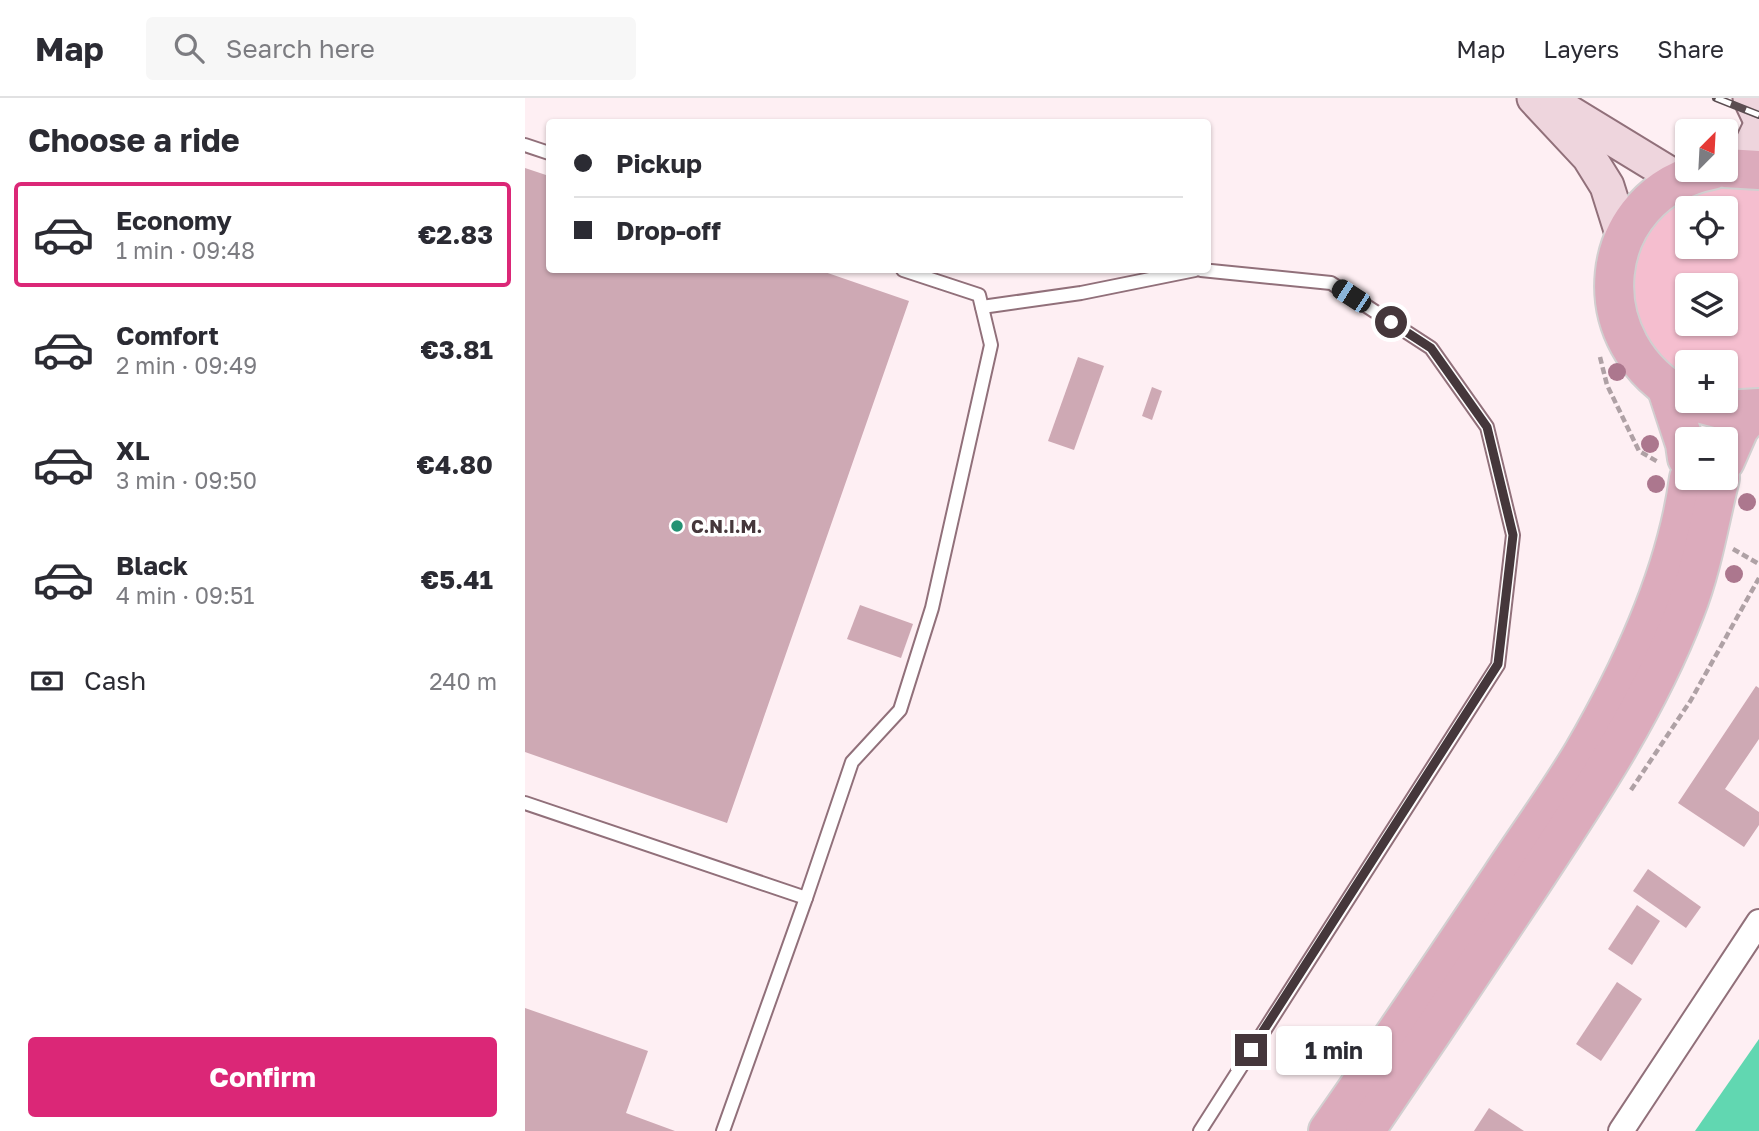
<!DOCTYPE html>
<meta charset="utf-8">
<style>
body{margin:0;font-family:"Golos Text",sans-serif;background:#f7f7f7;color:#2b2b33;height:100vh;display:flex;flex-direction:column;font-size:26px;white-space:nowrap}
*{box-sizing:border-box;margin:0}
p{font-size:23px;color:#7c7c81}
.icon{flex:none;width:38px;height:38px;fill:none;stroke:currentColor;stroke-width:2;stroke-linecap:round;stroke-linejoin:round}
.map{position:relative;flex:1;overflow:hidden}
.details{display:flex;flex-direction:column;background:#fff;width:525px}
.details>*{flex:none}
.top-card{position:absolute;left:21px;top:21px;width:665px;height:154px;border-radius:7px;box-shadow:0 2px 5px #0004;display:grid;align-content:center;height:154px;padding:0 28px;background:#fff}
.needle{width:46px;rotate:24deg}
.fabs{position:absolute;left:1150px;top:21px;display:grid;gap:14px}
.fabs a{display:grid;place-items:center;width:63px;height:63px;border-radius:7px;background:#fff;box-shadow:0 2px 5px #0004;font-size:35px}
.end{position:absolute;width:32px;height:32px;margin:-16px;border:9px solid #45373b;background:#fff;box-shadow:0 0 0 4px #fff}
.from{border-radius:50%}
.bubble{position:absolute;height:49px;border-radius:7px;background:#fff;box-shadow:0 2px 5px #0004;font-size:23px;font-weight:700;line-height:49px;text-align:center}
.car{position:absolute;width:21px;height:42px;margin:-21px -10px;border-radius:9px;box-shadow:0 0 5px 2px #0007;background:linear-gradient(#222 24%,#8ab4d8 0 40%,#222 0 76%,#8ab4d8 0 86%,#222 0)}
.top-card b{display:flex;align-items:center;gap:24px;height:66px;font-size:26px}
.top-card b+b{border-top:2px solid #e1e1e2}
.top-card i{width:18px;height:18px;background:#2b2b33}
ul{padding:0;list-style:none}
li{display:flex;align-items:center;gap:21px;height:105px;margin:0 14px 10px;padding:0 14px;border:4px solid transparent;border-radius:7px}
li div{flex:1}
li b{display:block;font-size:26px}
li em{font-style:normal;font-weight:700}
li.on{border-color:#db2777}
li>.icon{width:63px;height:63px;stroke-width:1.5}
h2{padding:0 28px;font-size:32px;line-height:84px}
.pay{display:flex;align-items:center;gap:18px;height:77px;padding:0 28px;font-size:26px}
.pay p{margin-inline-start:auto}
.action{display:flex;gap:14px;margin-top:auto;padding:14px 28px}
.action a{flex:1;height:80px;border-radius:7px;background:#db2777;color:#fff;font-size:28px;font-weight:700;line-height:80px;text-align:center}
header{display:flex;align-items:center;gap:42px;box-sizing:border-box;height:98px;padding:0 35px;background:#fff;border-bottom:2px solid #e1e1e2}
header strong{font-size:33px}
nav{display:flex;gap:38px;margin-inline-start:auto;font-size:24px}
.search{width:490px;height:63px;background:#f7f7f7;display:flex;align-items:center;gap:18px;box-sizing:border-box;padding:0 24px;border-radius:7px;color:#7c7c81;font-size:26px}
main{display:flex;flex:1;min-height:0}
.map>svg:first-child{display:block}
</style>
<header>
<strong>Map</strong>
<div class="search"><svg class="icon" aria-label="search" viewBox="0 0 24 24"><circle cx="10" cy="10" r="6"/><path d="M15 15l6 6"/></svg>Search here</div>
<nav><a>Map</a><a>Layers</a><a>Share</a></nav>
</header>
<main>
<section class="details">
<h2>Choose a ride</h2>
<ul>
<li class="on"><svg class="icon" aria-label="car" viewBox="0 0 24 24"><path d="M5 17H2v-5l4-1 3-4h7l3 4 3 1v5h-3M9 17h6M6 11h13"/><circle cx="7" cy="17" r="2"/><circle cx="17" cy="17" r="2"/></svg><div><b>Economy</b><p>1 min · 09:48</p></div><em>€2.83</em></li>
<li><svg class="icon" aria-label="car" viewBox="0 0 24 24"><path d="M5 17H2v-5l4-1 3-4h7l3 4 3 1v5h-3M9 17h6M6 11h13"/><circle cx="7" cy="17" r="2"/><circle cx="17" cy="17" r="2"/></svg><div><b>Comfort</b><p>2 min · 09:49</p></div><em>€3.81</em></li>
<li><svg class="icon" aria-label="car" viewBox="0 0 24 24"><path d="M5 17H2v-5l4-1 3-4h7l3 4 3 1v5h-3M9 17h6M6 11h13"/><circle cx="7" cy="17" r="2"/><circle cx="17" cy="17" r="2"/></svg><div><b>XL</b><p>3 min · 09:50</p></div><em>€4.80</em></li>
<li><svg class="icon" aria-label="car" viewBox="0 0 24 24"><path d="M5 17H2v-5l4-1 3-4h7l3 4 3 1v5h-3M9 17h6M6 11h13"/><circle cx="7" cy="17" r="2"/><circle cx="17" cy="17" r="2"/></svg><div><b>Black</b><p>4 min · 09:51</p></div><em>€5.41</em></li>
</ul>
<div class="pay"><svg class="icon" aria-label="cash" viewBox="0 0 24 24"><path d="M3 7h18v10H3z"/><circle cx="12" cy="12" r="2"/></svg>Cash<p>240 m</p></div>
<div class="action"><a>Confirm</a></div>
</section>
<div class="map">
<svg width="1234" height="1033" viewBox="0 0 1234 1033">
<rect width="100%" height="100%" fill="#feeff3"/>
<path fill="#f5becf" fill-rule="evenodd" d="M 1214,88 L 1234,91 L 1234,293 L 1201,295 L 1200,264 L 1162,264 L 1162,284 L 1124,251 L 1105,192 L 1113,151 L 1124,133 L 1137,117 L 1154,104 L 1193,89 ZM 1162,110 L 1200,110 L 1200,149 L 1162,149 ZM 1162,187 L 1200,187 L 1200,226 L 1162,226 Z"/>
<polygon fill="#61d7b1" points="1234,941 1234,1033 1170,1033"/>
<g fill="#cea9b4">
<polygon points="0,70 24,78 24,172 294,172 384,203 202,725 0,654"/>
<polygon points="553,259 579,268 549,352 523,343"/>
<polygon points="627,289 637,293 627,322 617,318"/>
<polygon points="335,507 388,526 376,560 322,541"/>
<polygon points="1231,588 1234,590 1234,641 1200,691 1234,714 1234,727 1219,749 1153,705"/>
<polygon points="1123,771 1176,809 1161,830 1108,793"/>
<polygon points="1112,807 1135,823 1107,867 1083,851"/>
<polygon points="1092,884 1117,901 1076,963 1051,946"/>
<polygon points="0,910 123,953 101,1015 150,1033 0,1033"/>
<polygon points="964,1010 999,1033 949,1033"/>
</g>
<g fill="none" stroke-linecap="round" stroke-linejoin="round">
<defs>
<g id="lane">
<polyline points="0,47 24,55"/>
<polyline points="457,209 556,195 670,172"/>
<polyline points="0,705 281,800 327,664 375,612 407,510 466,247 454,197 378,172"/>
<polyline points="198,1033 281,800"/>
<polyline points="675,1033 973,567 988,437 962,329 906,250 806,185 676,172"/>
</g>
<polyline id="street" points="1096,1033 1234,824"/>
<g id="secondary">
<polyline points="1009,0 1064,59 1082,88 1099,142"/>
<polyline points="1225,0 1234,19"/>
<polyline points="1032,7 1155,82"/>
<polyline points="1212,69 1221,58 1234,31"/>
</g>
<g id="primary">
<polyline points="1200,70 1234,72"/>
<polyline points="1142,291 1160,346 1162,360"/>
<path d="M 1162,301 C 1055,248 1068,96 1187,72"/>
<polyline points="1165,303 1199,312 1234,310"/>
<polyline points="1200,363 1214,331 1230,311"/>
<path d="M 803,1033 C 862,949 919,864 976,779 C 1003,738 1033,697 1058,655 C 1105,574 1152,473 1164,380"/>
<path d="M 840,1033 C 896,951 951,869 1006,786 C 1064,698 1122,612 1160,513 C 1177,470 1184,425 1195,380"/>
</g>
</defs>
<use href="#lane" stroke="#91707a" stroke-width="16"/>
<use href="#street" stroke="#91707a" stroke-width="28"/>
<use href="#secondary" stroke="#91707a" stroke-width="37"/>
<use href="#primary" stroke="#d2cfd0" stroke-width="42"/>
<g stroke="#afa1a5" stroke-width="4.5" stroke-dasharray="7 3.5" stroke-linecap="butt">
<polyline points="1075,259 1082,287 1114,353 1133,364"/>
<polyline points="1208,451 1234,466"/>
<polyline points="1106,692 1166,602 1234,480"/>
</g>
<use href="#lane" stroke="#fff" stroke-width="12"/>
<use href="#street" stroke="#fff" stroke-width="24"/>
<use href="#secondary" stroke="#eed5dd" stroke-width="33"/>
<use href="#primary" stroke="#dcabbc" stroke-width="38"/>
<defs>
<polyline id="rail" points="1191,0 1234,17"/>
</defs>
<use href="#rail" stroke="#5b4d51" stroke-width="8"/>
<use href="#rail" stroke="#fff" stroke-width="5" stroke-dasharray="16" stroke-linecap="butt"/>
</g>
<g fill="#ac778e">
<circle cx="1092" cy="274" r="9"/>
<circle cx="1125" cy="346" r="9"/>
<circle cx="1131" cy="386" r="9"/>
<circle cx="1222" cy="404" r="9"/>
<circle cx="1209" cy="476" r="9"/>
</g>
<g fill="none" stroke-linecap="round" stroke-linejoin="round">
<polyline stroke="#45373b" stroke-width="9" points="726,952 973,566 988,437 962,329 906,250 866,224"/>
</g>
<circle fill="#239273" stroke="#fff" stroke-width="2.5" cx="152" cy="428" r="7"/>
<g text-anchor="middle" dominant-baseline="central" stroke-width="7" stroke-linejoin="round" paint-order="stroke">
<g font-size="18" font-weight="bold" fill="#45373b" stroke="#fff" text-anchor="start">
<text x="166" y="428">C.N.I.M.</text>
</g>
</g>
</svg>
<div class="fabs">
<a><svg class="needle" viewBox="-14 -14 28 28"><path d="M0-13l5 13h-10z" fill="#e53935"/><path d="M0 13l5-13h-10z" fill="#7c7c81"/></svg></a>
<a><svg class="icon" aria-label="locate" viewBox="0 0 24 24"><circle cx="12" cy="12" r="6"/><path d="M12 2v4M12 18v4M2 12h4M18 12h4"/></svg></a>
<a><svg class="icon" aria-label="layers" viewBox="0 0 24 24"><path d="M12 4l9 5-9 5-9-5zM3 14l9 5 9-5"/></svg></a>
<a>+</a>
<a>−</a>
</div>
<i class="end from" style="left:866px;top:224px"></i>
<i class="end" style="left:726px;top:952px"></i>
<div class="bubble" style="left:751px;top:928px;width:116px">1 min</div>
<i class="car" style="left:826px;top:198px;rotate:303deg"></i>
<div class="top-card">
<b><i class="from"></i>Pickup</b>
<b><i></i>Drop-off</b>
</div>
</div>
</main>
